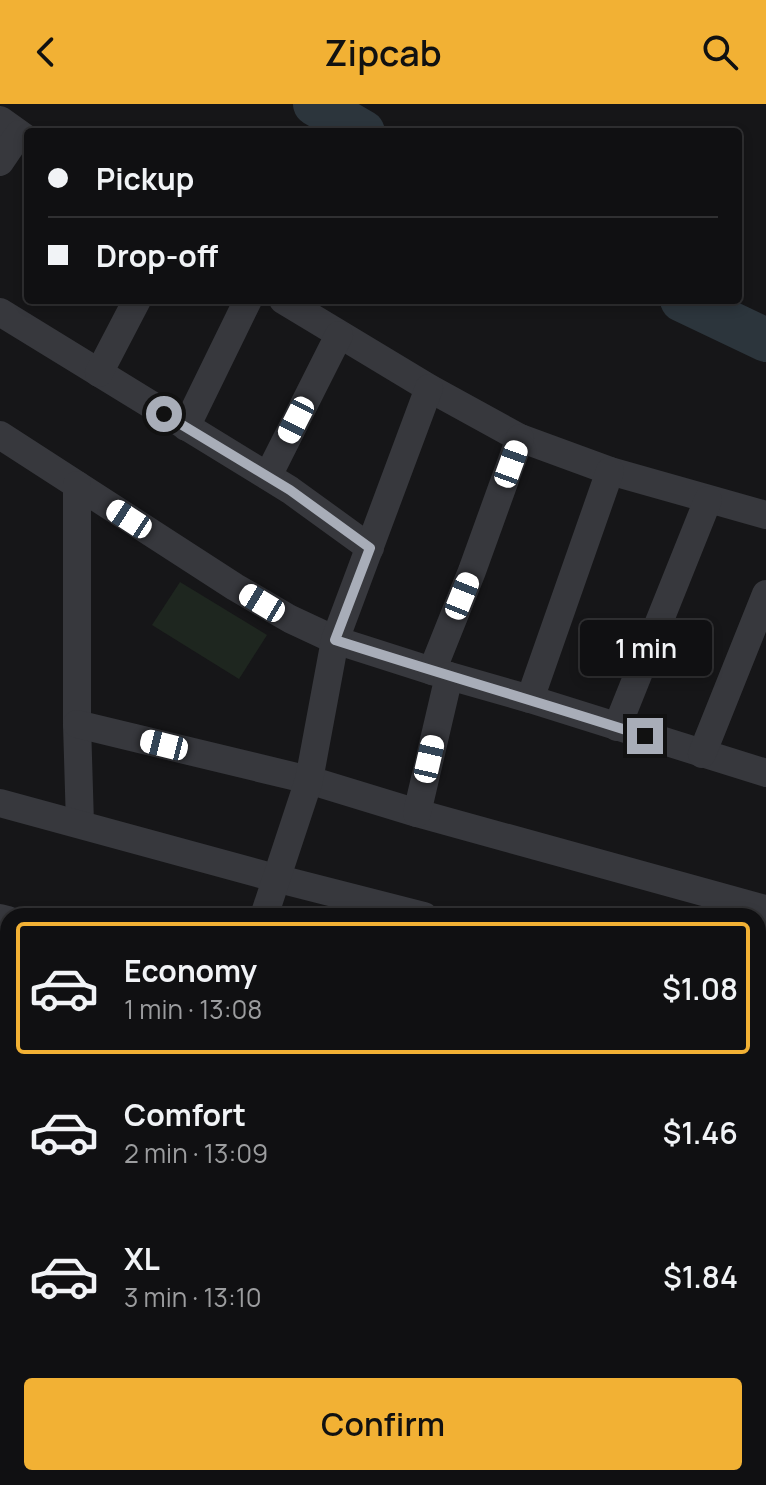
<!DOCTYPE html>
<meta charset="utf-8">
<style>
body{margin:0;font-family:Manrope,sans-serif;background:#19191b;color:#f1f3f6;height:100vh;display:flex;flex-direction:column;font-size:30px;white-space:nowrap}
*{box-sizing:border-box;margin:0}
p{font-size:26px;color:#9c9d9f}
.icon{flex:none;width:44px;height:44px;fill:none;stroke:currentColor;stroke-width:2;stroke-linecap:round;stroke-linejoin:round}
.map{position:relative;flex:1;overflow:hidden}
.details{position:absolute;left:0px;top:804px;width:766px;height:578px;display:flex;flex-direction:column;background:#101012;border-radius:24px 24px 0 0;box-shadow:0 4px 12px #0003,0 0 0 2px #303032}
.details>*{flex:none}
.hud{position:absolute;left:24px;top:24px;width:718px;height:176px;border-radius:8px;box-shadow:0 4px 12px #0003,0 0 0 2px #303032;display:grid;align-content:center;height:176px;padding:0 24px;background:#101012}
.end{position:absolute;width:36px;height:36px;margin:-18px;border:10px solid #a8adb8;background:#111;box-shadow:0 0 0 4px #111}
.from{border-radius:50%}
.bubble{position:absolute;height:56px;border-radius:8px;background:#101012;box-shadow:0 4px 12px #0003,0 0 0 2px #303032;font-size:26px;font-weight:600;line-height:56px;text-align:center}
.car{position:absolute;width:24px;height:48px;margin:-24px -12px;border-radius:10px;box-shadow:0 0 6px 2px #0007;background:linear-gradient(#fff 24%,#345 0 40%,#fff 0 76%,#345 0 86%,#fff 0)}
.hud b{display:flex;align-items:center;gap:28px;height:76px;font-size:30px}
.hud b+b{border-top:2px solid #303032}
.hud i{width:20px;height:20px;background:#f1f3f6}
ul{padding:14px 0 0;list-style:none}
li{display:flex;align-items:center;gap:24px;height:132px;margin:0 16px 12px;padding:0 8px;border:4px solid transparent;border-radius:8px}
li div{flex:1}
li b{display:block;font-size:30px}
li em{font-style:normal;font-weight:600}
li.on{border-color:#f2b134}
li>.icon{width:72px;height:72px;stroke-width:1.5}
.button{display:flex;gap:16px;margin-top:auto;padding:16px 24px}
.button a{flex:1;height:92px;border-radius:8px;background:#f2b134;color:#111;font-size:32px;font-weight:600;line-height:92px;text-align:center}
header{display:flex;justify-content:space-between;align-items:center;height:104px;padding:0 24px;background:#f2b134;color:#111;font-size:36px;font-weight:600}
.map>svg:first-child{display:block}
</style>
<header><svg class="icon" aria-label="back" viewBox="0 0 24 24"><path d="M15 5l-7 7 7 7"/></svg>Zipcab<svg class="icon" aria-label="search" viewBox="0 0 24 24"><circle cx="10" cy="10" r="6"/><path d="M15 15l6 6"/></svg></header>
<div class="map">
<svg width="766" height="1381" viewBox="0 0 766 1381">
<rect width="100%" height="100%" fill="#161618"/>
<polygon fill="#1e261f" points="180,478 267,531 239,575 152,521"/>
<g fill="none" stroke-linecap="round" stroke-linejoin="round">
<g stroke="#2c353c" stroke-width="44">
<polyline points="315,0 363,28"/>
<polyline points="682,196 766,236"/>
</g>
</g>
<g fill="#404145" stroke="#303034" stroke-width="2">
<polygon points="2,1061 8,1063 8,1091 0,1089 0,1070"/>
<polygon points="0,1098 8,1100 8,1129 0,1126"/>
<polygon points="0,1133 8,1135 8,1173 0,1171"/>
<polygon points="8,1223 8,1255 0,1251 0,1239"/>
</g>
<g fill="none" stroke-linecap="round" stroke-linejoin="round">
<g stroke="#37383d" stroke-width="28">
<polyline points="0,16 28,36"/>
<polyline points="0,58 19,30"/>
<polyline points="283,196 429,284 520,334 610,367 766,411"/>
<polyline points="0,208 290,386 370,444"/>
<polyline points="99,269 137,196"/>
<polyline points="186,323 248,196"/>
<polyline points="0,331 235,483 290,515 335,536 432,567 530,595 766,669"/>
<polyline points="268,372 339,231"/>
<polyline points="77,381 77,620 80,720"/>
<polyline points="432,567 472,467 520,334"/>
<polyline points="530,595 610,367"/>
<polyline points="77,620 309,676 417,709 765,805"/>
<polyline points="617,623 708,396"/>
<polyline points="702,650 766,490"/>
<polyline points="0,699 275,774 424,812"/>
<polyline points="417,709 449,572"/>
<polyline points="264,812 309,676 335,536 429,284"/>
<polyline points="0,814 8,816"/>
<polyline points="0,952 8,954"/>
<polyline points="758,996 766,997"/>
<polyline points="0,1192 8,1194"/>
<polyline points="423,1374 439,1381"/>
<polyline points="496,1381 499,1374"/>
<polyline points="619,1381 623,1374"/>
</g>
</g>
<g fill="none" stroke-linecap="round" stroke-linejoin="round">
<path stroke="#a8adb8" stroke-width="10" d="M 164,310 L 290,386 L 370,444 L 335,536 C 438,569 542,599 645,632"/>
</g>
</svg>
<i class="end from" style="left:164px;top:310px"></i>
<i class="end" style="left:645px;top:632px"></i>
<div class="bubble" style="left:580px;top:516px;width:132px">1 min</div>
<i class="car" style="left:296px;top:316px;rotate:207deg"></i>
<i class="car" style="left:511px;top:360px;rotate:20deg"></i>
<i class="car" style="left:129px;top:415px;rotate:303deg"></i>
<i class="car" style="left:462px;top:492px;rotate:22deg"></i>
<i class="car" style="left:262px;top:499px;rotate:301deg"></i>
<i class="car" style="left:164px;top:641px;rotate:284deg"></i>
<i class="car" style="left:429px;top:655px;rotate:13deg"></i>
<div class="hud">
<b><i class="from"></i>Pickup</b>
<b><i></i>Drop-off</b>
</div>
<section class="details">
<ul>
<li class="on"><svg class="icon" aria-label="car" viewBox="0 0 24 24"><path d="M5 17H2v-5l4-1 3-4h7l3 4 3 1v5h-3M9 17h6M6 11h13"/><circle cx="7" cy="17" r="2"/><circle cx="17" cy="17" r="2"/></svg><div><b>Economy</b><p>1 min · 13:08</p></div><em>$1.08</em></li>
<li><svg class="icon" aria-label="car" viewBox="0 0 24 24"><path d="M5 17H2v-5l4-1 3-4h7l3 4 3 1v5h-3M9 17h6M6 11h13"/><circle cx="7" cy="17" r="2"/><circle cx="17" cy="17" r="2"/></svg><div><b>Comfort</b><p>2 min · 13:09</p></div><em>$1.46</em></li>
<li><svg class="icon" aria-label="car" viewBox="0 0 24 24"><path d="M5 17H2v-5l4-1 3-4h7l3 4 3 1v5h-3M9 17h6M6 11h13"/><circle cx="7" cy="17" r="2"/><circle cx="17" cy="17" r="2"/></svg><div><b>XL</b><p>3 min · 13:10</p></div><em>$1.84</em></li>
</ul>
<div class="button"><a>Confirm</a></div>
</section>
</div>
